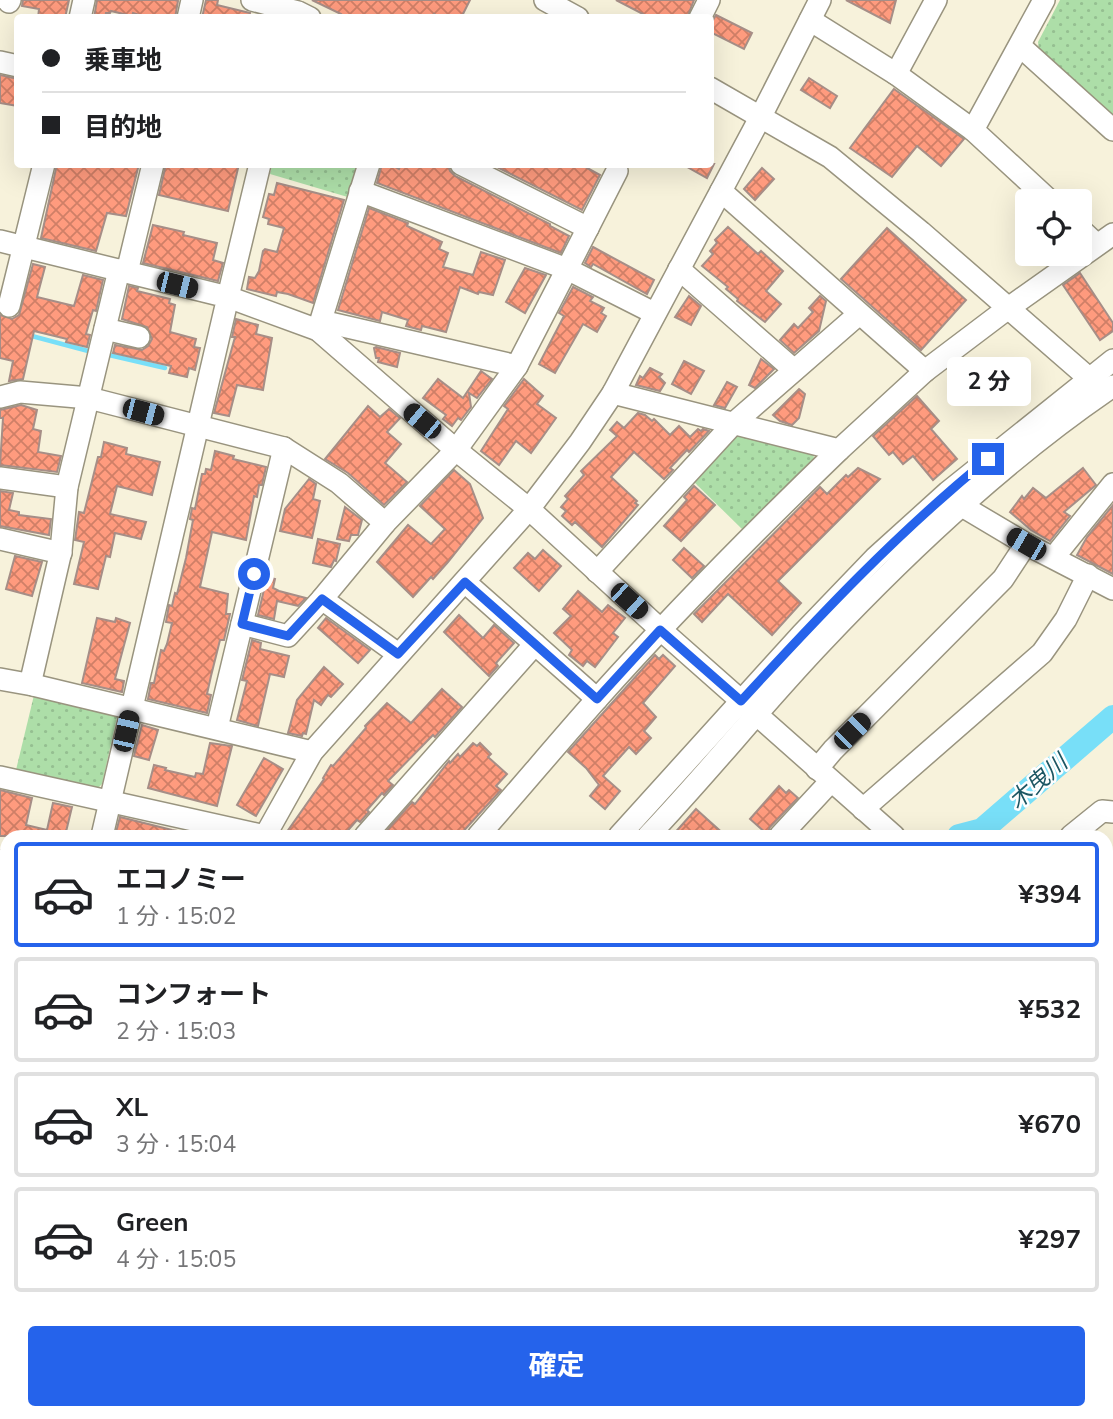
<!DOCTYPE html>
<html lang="ja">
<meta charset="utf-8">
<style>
body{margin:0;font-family:"Nunito Sans","Noto Sans JP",sans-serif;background:#f6f6f6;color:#202124;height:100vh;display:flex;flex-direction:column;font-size:26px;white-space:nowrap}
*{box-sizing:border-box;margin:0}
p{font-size:23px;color:#757577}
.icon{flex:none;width:38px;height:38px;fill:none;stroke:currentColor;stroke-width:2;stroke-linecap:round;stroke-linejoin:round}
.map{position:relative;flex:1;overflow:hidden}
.drawer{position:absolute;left:0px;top:830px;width:1113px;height:590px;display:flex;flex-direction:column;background:#fff;border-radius:21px 21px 0 0;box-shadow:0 7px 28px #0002}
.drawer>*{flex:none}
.banner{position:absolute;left:14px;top:14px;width:700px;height:154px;border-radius:7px;box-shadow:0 7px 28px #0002;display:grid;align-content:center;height:154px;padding:0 28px;background:#fff}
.buttons{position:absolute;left:1015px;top:189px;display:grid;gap:14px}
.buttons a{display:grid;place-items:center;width:77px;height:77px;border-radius:7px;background:#fff;box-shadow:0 7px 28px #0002;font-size:35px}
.end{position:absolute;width:32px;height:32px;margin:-16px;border:9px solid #2563eb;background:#fff;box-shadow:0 0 0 4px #fff}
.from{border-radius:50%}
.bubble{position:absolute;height:49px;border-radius:7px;background:#fff;box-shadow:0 7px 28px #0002;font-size:23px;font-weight:700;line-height:49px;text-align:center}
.car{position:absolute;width:21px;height:42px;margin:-21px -10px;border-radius:9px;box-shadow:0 0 5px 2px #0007;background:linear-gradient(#222 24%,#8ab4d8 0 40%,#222 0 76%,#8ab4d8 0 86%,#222 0)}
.banner b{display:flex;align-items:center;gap:24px;height:66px;font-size:26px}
.banner b+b{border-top:2px solid #e0e0e0}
.banner i{width:18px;height:18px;background:#202124}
ul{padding:12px 0 0;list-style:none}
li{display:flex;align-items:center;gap:21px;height:105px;margin:0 14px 10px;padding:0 14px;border:4px solid #e0e0e0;border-radius:7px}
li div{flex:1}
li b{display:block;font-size:26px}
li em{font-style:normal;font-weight:700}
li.current{border-color:#2563eb}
li>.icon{width:63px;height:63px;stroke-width:1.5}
.primary-button{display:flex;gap:14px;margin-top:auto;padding:14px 28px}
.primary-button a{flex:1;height:80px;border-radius:7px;background:#2563eb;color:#fff;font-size:28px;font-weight:700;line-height:80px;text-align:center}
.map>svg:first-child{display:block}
</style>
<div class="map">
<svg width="1113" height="1419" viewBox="0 0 1113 1419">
<defs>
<pattern id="park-dots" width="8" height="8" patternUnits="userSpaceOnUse" patternTransform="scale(1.75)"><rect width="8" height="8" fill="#addea8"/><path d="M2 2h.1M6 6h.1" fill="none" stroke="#95bf91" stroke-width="1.8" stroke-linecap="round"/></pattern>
<pattern id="building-cross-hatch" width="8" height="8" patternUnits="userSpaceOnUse" patternTransform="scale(1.75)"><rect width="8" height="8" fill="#ff9b7e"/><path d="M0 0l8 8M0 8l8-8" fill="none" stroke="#cf7f67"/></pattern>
</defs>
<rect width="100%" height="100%" fill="#f7f2db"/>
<g fill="url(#park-dots)">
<polygon points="1060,0 1113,0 1113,116 1039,50 1038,42"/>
<polygon points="272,165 362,165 351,198 270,174"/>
<polygon points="736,433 813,450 814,460 743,530 690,478"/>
<polygon points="35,691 107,708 117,717 102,784 95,791 16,770"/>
<polygon points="1106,1009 1113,1010 1113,1182 1106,1181"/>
</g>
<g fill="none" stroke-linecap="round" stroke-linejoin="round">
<g stroke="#78dff8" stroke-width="4.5">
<polyline points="28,335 92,352"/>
<polyline points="109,355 165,368"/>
</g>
<polyline stroke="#78dff8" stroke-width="24" points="959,836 982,830 1113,717"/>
</g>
<g fill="url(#building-cross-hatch)" stroke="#a68e87" stroke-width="2">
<polygon points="23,0 69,0 65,18 38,18 39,9 22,6"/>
<polygon points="97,0 175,0 178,1 175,18 149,18 133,13 132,16 111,11 110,13 106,13 105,18 94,18"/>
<polygon points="206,0 218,0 217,5 250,13 249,18 202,18"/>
<polygon points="312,0 470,0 461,18 441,18 434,14 432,18 339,18 341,14"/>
<polygon points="616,0 694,0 687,18 641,18 643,14"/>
<polygon points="846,0 896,0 890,23"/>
<polygon points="716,15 752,33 744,49 710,32 710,25"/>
<polygon points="0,75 18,79 18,106 0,103"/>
<polygon points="809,78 837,96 830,108 801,90"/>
<polygon points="894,89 964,139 941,166 917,146 892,177 850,148"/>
<polygon points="57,164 139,164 126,216 107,213 96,251 41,238"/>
<polygon points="166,164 239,164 228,211 159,195"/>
<polygon points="382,164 390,164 399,169 401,164 448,164 450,171 455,176 550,224 550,226 569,236 561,253 377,183"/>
<polygon points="491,164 580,164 600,175 582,210"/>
<polygon points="682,164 714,164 707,178"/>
<polygon points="762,168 774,179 755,200 744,189"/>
<polygon points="277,183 344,200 313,303 288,294 277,292 276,296 247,289 249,277 255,278 259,271 263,251 265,249 277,252 284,228 268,224 269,219 263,217 269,194 274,195"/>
<polygon points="369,208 408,223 407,226 442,242 439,249 448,253 443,267 473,275 481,252 505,260 493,295 479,292 478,294 460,287 446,332 422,326 421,330 406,326 408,320 382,312 380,321 338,310"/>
<polygon points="153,225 184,232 183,235 217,243 213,260 223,263 218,281 143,263"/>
<polygon points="728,227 758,254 761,251 783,271 766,291 781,304 765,322 737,301 738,299 726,289 728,287 702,266 713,254 710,251 717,243 715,240"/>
<polygon points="887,228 966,300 921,350 841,279"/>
<polygon points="593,247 654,280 647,294 593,264 591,267 585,263"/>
<polygon points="33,264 45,267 37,297 74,306 83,275 103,280 96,311 93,310 86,334 90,335 87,347 66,342 67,339 34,331 23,379 9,381 13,361 0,358 0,315 12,319 19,315"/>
<polygon points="525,268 546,275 525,313 506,302"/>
<polygon points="1080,273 1113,323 1113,331 1100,340 1063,285"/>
<polygon points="129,286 138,288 137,291 170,299 169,303 175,305 170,332 196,339 194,347 200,348 195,370 189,368 187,377 169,373 171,366 113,353 115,345 142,350 148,346 152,339 147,327 122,319"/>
<polygon points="573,287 593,297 590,301 604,308 601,313 606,316 597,332 583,324 555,373 539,364 564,316 559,313"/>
<polygon points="689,296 701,306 691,325 675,317"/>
<polygon points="820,296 826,301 819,331 794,353 780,340 794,324 798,328 813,312 809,308"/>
<polygon points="236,319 258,325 256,334 272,338 263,390 237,385 229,416 214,413 235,337 232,337"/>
<polygon points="376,347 400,353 397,367 378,362 379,358 376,358 374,348"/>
<polygon points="761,359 774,369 755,388 749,385"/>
<polygon points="684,361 704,371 691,394 672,384"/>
<polygon points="650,368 662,374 659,377 665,383 660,391 636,385 640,376 643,378"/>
<polygon points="481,371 492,379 477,398 469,393 471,407 461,420 458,418 452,426 443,419 446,415 423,398 438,379 463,398"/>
<polygon points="524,379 543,396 537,404 556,418 531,453 516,441 499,465 481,451 508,409 504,406"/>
<polygon points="727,382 737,387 725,408 714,405"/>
<polygon points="799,389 805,394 799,418 792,425 780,421 773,415"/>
<polygon points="917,396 939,421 931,429 957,459 933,480 913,456 903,464 893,452 889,455 873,436"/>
<polygon points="21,405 37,410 33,429 41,431 38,452 61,456 57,472 0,465 3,418 0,418 0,410"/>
<polygon points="368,406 380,417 389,409 400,418 387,432 401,444 385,463 407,482 384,505 348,473 325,459"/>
<polygon points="638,413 645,415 652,421 654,419 670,435 679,426 690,437 698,429 701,431 703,429 709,431 689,452 687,450 670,468 673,470 664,479 634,452 611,477 637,501 635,503 638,505 602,547 575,522 572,525 562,516 566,511 561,507 568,499 565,496 584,475 581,471 617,436 610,430 617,422 624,428"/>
<polygon points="104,442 127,448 126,454 160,462 152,495 117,486 110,514 146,522 141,539 115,533 110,557 106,556 98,589 74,584 84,542 75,540 79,512 84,513 98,457 101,457"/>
<polygon points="215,451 234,456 233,459 266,467 262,485 259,485 257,497 254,496 246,540 212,532 200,587 228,594 226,614 230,614 224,640 220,640 211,676 207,694 211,695 207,713 148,699 151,683 154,683 161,650 164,651 167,644 172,623 166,622 169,605 172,606 175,593 177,594 186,558 193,520 190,519 192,508 195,509 202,474 205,474 206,469 211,470"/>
<polygon points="858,468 880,479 778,581 801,603 772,635 728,594 702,622 694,614 820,487 827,494 846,475 848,477"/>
<polygon points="1083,468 1096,485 1064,512 1070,516 1050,541 1031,530 1010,512 1022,496 1024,499 1033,488 1046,498"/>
<polygon points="454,470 470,484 483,518 448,562 433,579 431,577 413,597 377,562 408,525 431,544 445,529 420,506"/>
<polygon points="309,479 316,484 313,499 320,501 312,538 280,531 285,509"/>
<polygon points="694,486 715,505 681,541 664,526 687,500 684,497"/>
<polygon points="0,491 13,493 9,510 19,512 19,515 51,519 49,535 0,526"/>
<polygon points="1113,505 1113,574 1077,555 1087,537"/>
<polygon points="345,507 362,520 358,535 351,535 349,541 337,539"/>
<polygon points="318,539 340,544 336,561 334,560 331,567 313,563"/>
<polygon points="684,548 704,566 692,578 673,560"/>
<polygon points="543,550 561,566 539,591 514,568 528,553 535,559"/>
<polygon points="15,556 42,562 32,596 6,589"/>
<polygon points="267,577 275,579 273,588 279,591 306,598 298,606 277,601 274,619 258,615"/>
<polygon points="578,591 602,612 608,605 625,618 613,633 618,637 595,667 587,661 583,666 569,655 572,650 554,633 571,616 563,609"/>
<polygon points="459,615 483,638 494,625 514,643 496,663 498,666 489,676 444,632"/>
<polygon points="97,618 115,622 116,618 130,623 115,679 124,681 122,692 82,683"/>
<polygon points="326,618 370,650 358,663 318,628"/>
<polygon points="252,640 261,643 260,649 289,656 284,677 270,674 258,726 237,720 247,681 242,680"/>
<polygon points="655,655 659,659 663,655 675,666 643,703 656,717 644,731 651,738 636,754 629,747 603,776 620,791 605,809 590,796 599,785 586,768 568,752"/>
<polygon points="324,667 343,684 331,697 328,695 321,705 314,700 306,734 303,733 302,736 288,733 297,700"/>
<polygon points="442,689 462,707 435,737 433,735 388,781 393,785 384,795 382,793 367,810 369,812 360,822 357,820 343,836 284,836 324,779 323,778 331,765 333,766 366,728 365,726 387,703 411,723"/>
<polygon points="142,725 158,730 149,760 134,756"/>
<polygon points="210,743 232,746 217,806 148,788 154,765 166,768 165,770 195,777 196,773 203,774"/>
<polygon points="473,743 477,746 480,743 491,754 488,757 507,774 496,786 501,790 459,836 382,836 412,802 415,804 449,761 450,763 458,754 460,757"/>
<polygon points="264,758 283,769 256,816 237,805"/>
<polygon points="779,786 786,793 789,790 798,798 770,827 767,834 750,819"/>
<polygon points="0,790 32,798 26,825 47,830 53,803 72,807 65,836 0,836"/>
<polygon points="696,809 707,819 726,836 672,836"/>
<polygon points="120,817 172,830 205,836 115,836"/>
</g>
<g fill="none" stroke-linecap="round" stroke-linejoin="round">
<defs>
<g id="minor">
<polyline points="252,0 298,12 310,18"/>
<polyline points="545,0 578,18"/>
<polyline points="9,2 10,0"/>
<polyline points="80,18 84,0"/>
<polyline points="188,18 192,0"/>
<polyline points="700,18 709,0"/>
<polyline points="810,20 896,74 973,130 1044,0"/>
<polyline points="1020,46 1113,130"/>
<polyline points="0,62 18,66"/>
<polyline points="896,74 936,0"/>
<polyline points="710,88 830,157 921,232 1099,387"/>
<polyline points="973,130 1050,201"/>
<polyline points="260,164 228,297 318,330 456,450 529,509 661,630 894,836"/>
<polyline points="461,164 588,228"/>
<polyline points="617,171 567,269 654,313"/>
<polyline points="360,191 567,269 517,366 456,450 385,523 322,599 398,654"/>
<polyline points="721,191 925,371"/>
<polyline points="1080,229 1096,244"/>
<polyline points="0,241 228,297 102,836"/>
<polyline points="679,269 794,370"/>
<polyline points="127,272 153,164"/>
<polyline points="9,306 44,164"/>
<polyline points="105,329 139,337"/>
<polyline points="318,330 330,323 517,366"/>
<polyline points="318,330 369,164"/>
<polyline points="613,393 839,450 925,371 1007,309 1113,234"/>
<polyline points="0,397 20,392 89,398 284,448 339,483 385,523"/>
<polyline points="0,478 67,487"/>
<polyline points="962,506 1026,544 1113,589"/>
<polyline points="0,539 61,553"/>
<polyline points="1054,557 1113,484"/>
<polyline points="597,572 734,423 859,314"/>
<polyline points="465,582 597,699"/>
<polyline points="242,624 288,636 322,599"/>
<polyline points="0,679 33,685 312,752"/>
<polyline points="33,685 32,676 61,551 67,487 119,270"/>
<polyline points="217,728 284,448"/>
<polyline points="817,769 833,750 1003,579 1026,544"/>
<polyline points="0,777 265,836"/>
<polyline points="863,809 1042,653 1066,619 1088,575"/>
<polyline points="265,836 312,752 529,509 580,442 613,393 761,116 820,0"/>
<polyline points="365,836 535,644"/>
<path d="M 478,836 C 518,791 557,744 597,699 C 674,613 756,530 839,450"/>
<polyline points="619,836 802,634 875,558 948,492 1113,360"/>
<path d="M 648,836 C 708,773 762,705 822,642 C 907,552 1011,455 1113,386"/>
<polyline points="780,836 831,781"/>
<polyline points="1071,836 1102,811 1113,812"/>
<polyline points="0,861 7,862"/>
<polyline points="1106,916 1113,920"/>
<polyline points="0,943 7,945"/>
<polyline points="1106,985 1113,959"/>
<polyline points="1106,1003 1113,1004"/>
<polyline points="0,1028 7,1030"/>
<polyline points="0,1109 7,1111"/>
<polyline points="1106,1187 1113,1188"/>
<polyline points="0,1203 7,1204"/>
<polyline points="1106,1277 1113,1276"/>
<polyline points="0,1379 7,1381"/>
<polyline points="1106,1391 1113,1390"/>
<polyline points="99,1412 108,1419"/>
<polyline points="452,1412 460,1419"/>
<polyline points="131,1419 137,1412"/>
<polyline points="796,1419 797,1412"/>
<polyline points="951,1419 986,1412"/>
</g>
</defs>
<use href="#minor" stroke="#99947f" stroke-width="24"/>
<use href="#minor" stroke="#fff" stroke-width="21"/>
</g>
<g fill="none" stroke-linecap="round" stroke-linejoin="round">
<path stroke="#2563eb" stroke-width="9" d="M 254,574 L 242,624 L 288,636 L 322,599 L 398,654 L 465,582 L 597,699 L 660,630 L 741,701 C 820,615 897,533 988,459"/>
</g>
<g text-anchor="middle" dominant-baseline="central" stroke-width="5" stroke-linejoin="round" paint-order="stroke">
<g font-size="23" font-style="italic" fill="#1b5663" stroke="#fefefe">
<text transform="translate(1038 782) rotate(-41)">木曳川</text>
</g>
</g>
</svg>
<div class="buttons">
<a><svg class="icon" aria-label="locate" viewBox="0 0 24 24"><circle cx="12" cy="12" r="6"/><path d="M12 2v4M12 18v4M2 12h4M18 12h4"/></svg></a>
</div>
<i class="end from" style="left:254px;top:574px"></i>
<i class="end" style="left:988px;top:459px"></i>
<div class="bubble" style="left:947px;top:357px;width:84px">2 分</div>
<i class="car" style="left:177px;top:285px;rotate:104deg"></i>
<i class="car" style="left:143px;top:412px;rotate:105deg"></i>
<i class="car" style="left:422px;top:421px;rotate:310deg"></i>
<i class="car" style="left:1026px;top:544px;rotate:300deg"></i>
<i class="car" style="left:629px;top:601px;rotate:132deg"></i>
<i class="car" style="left:126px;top:731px;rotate:13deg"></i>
<i class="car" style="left:852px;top:731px;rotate:45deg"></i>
<div class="banner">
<b><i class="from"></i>乗車地</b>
<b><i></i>目的地</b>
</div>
<section class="drawer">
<ul>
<li class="current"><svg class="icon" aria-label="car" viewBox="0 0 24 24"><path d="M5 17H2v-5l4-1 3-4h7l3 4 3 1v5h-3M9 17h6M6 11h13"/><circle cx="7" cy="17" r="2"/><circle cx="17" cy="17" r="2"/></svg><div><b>エコノミー</b><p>1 分 · 15:02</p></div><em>¥394</em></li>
<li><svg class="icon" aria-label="car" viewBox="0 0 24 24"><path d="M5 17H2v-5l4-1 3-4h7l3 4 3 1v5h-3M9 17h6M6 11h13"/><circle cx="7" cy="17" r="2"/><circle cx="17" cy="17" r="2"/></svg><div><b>コンフォート</b><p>2 分 · 15:03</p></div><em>¥532</em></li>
<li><svg class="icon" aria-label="car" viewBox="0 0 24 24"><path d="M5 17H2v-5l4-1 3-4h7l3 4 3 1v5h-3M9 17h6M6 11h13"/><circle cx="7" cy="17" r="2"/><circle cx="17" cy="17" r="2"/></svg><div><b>XL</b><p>3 分 · 15:04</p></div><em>¥670</em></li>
<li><svg class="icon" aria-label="car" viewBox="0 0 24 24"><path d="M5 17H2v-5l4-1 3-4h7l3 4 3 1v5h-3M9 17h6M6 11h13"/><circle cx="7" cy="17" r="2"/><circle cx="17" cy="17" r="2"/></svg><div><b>Green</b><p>4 分 · 15:05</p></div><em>¥297</em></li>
</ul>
<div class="primary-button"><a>確定</a></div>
</section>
</div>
